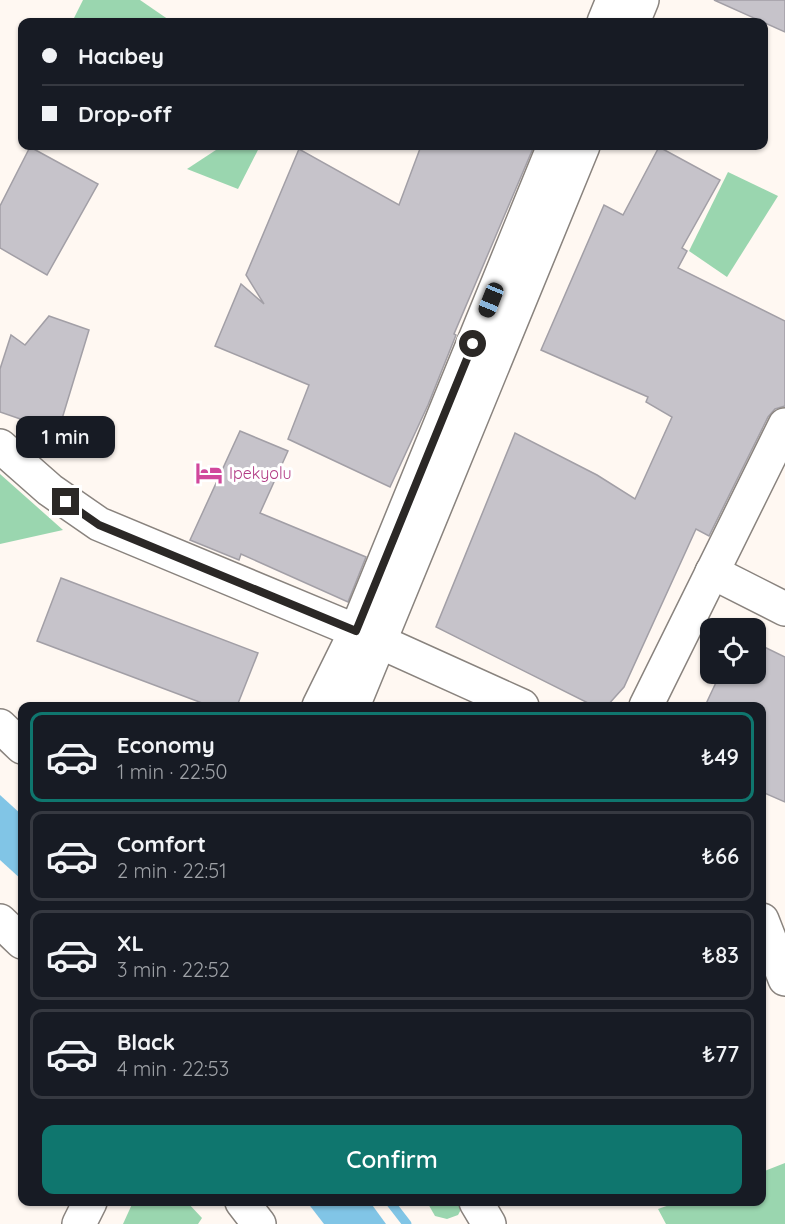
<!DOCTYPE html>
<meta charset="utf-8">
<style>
body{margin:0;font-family:Quicksand,sans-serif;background:#20242c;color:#f1f3f6;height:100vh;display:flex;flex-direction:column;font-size:22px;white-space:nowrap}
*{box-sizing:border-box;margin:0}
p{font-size:20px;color:#9ea1a6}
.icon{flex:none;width:33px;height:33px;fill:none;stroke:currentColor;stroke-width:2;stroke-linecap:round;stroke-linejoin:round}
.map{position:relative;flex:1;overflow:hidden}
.details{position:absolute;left:18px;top:702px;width:748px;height:504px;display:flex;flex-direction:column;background:#171b24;border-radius:12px;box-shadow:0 2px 4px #0004}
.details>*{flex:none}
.hud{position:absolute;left:18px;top:18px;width:750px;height:132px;border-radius:12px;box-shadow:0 2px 4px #0004;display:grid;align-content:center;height:132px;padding:0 24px;background:#171b24}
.controls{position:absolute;left:700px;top:618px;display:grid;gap:12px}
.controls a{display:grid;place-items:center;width:66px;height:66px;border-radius:12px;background:#171b24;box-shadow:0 2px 4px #0004;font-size:30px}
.end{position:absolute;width:27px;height:27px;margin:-14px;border:8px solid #2b2826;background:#fff;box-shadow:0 0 0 3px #fff}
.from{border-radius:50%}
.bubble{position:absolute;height:42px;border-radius:12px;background:#171b24;box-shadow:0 2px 4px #0004;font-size:20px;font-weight:600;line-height:42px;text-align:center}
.car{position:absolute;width:18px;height:36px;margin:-18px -9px;border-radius:8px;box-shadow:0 0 4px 2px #0007;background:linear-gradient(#222 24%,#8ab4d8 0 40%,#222 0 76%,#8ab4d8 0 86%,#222 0)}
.hud b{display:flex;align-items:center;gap:21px;height:57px;font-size:22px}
.hud b+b{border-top:2px solid #363941}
.hud i{width:15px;height:15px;background:#f1f3f6}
ul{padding:10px 0 0;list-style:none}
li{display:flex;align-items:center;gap:18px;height:90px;margin:0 12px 9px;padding:0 12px;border:3px solid #363941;border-radius:12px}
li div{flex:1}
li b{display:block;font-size:22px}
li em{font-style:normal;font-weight:600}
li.selected{border-color:#0f766e}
li>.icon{width:54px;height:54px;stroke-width:1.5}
.button{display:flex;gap:12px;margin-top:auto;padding:12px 24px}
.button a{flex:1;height:69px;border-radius:12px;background:#0f766e;color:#fff;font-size:24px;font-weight:600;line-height:69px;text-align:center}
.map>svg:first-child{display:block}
</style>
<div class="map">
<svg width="785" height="1224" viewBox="0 0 785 1224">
<rect width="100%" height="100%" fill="#fff8f2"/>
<g fill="#9ad6af">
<polygon points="83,0 140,0 172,22 72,22"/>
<polygon points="222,146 260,146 238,189 187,169"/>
<polygon points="728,172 778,196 727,277 689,251"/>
<polygon points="0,474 63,530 0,544"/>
<polygon points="785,1163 785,1224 666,1224 658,1209 678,1202 762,1202 762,1172"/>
<polygon points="133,1202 187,1202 202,1218 198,1224 123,1224"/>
<polygon points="427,1202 465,1202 458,1215 447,1219 435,1216"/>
</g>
<g fill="#81c5e6">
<polygon points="0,795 22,815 22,880 0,860"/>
<polygon points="307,1202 370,1202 386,1224 324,1224"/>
</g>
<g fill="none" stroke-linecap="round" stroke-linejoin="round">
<polyline stroke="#81c5e6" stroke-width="9" points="390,1202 407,1224"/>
</g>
<g fill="#c6c3ca" stroke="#a29fa6" stroke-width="1.5">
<polygon points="714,0 785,0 785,32"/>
<polygon points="421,146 534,146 454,334 456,335 428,405 390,487 288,439 309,385 215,346 241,284 264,304 246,275 299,149 399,205"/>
<polygon points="30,147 98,184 47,275 0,248 0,206"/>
<polygon points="659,147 720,180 682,248 687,251 678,268 785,321 785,406 775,409 768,417 709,536 696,529 624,687 607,706 592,705 436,627 515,433 597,475 635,499 672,417 646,402 648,397 541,350 604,205 623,215"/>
<polygon points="49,316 89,330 58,432 0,412 0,369 11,335 25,345"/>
<polygon points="240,431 288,451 260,513 366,557 348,602 241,554 239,560 190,540"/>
<polygon points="61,578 258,653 237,706 210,706 37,641"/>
<polygon points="756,643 785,657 785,802 762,792 762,706 705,706 720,674 756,674"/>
</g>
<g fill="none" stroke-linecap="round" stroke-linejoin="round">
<defs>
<g id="minor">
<polyline points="604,22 613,0"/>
<polyline points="633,22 642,0"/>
<polyline points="0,446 50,490 99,524 356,631 522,706"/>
<polyline points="712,572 785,609"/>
<polyline points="319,706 356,631 554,146"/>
<polyline points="353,706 583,146"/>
<polyline points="646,706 785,425"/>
<polyline points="0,726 22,747"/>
<polyline points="762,920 785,979"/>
<polyline points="0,921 22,942"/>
<polyline points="242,1202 259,1224"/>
<polyline points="476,1202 489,1224"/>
<polyline points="79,1224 90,1202"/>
</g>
</defs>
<use href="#minor" stroke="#89837e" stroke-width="36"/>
<use href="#minor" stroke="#fff" stroke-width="33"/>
</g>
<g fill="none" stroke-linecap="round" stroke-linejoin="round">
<polyline stroke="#2b2826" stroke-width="8" points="66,502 99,525 356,631 473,344"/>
</g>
<defs>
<symbol id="hotel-bare" viewBox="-9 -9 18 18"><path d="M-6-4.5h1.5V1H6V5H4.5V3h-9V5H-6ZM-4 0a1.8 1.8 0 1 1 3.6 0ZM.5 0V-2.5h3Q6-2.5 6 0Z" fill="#d1479c" stroke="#fff" stroke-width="2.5" paint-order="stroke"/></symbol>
</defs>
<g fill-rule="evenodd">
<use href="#hotel-bare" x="190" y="454" width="38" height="38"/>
</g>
<g text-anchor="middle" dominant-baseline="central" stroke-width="6" stroke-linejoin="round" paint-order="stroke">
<g font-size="16" fill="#b23c85" stroke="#fff" text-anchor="start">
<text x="229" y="473">Ipekyolu</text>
</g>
</g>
</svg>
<div class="controls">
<a><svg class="icon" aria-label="locate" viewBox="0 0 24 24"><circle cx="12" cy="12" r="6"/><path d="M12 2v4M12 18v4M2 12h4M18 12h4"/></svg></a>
</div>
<i class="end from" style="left:473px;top:344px"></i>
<i class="end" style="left:66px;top:502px"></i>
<div class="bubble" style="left:16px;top:416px;width:99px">1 min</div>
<i class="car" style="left:491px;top:300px;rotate:202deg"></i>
<div class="hud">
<b><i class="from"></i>Hacıbey</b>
<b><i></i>Drop-off</b>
</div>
<section class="details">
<ul>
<li class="selected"><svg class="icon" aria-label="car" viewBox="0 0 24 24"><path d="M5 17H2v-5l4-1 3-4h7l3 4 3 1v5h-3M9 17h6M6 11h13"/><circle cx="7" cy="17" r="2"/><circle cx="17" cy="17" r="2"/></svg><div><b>Economy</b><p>1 min · 22:50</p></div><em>₺49</em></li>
<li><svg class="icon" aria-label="car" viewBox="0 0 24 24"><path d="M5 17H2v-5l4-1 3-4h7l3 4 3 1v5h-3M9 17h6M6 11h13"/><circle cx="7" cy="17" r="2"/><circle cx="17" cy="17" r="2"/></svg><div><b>Comfort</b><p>2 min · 22:51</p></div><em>₺66</em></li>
<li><svg class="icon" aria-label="car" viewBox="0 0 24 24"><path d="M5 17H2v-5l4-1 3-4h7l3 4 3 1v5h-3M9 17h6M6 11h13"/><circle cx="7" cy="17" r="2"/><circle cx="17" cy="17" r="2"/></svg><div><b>XL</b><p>3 min · 22:52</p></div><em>₺83</em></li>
<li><svg class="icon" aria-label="car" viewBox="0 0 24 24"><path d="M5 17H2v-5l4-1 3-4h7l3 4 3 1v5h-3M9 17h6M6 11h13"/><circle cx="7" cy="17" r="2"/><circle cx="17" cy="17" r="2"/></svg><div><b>Black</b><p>4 min · 22:53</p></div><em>₺77</em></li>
</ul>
<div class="button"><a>Confirm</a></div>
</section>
</div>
